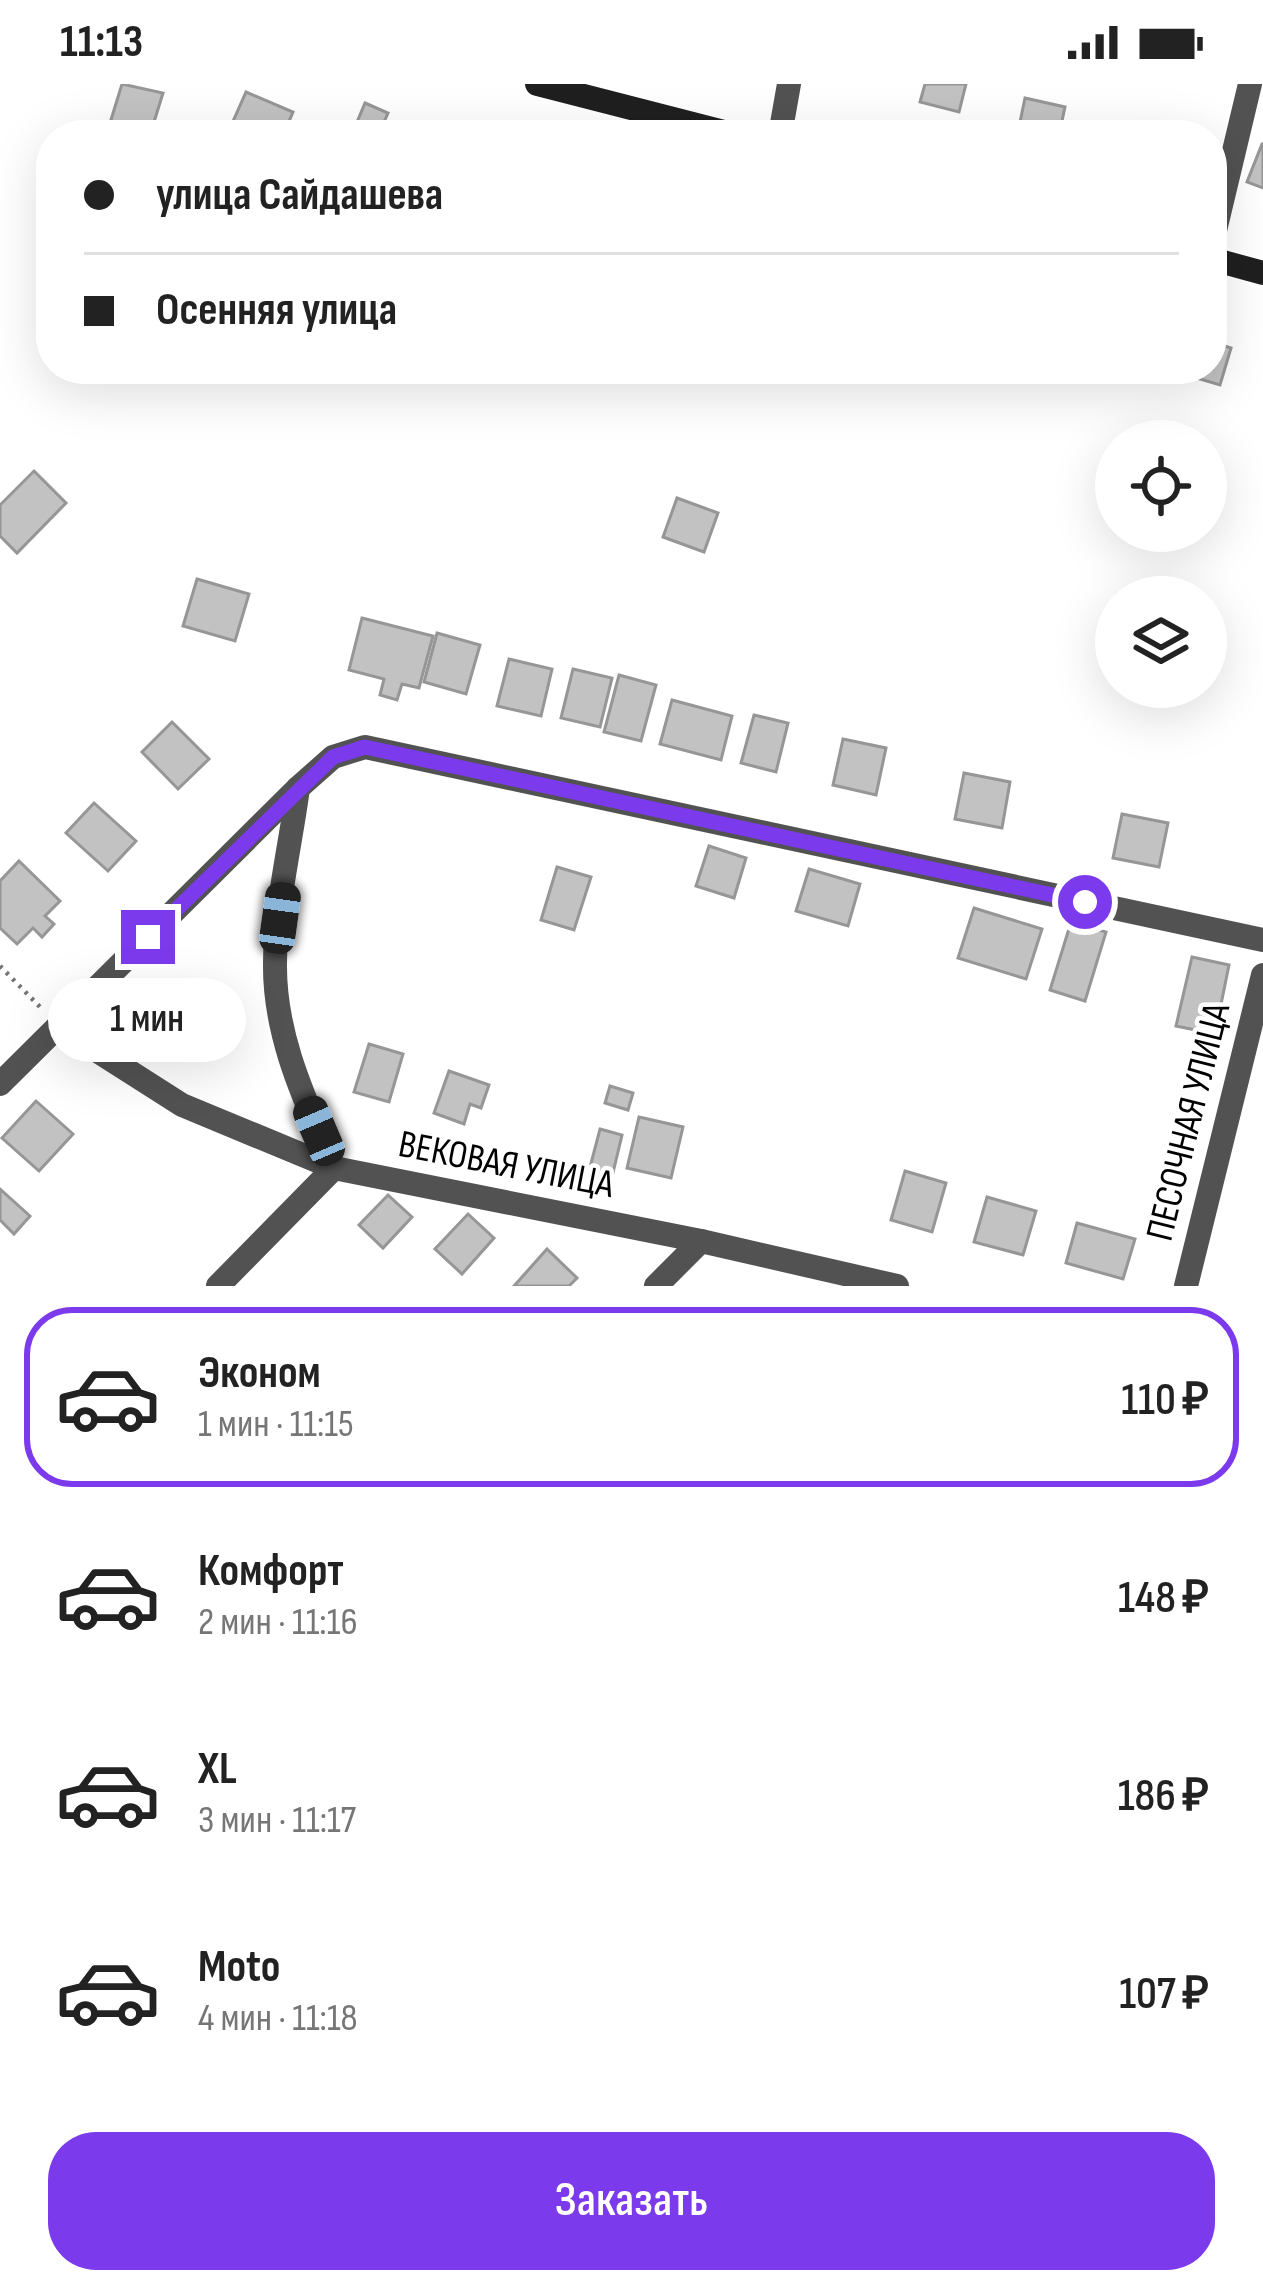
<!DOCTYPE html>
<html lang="ru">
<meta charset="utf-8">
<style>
body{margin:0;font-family:"Sofia Sans Condensed",sans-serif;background:#f2f2f2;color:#222;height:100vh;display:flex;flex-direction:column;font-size:45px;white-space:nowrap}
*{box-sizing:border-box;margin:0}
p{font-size:39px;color:#767676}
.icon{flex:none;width:66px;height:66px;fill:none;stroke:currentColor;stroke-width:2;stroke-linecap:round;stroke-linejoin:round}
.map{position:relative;height:1202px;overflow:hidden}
.sheet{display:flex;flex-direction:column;background:#fff;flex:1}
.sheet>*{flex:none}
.guide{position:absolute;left:36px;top:36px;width:1191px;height:264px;border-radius:48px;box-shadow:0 12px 48px #0002;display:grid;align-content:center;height:264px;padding:0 48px;background:#fff}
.controls{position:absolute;left:1095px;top:336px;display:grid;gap:24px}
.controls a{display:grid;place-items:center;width:132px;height:132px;border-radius:50%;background:#fff;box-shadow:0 12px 48px #0002;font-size:60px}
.end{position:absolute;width:54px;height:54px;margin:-27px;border:15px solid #7c3aed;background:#fff;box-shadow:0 0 0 6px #fff}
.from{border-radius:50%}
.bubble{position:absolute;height:84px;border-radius:42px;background:#fff;box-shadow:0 12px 48px #0002;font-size:39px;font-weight:600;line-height:84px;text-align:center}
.car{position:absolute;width:36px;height:72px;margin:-36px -18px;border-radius:15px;box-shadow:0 0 9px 3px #0007;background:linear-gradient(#222 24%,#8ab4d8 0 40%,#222 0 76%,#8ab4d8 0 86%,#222 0)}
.guide b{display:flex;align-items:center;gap:42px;height:114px;font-size:45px}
.guide b+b{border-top:3px solid #e0e0e0}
.guide i{width:30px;height:30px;background:#222}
ul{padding:21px 0 0;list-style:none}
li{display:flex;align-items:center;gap:36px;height:180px;margin:0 24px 18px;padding:0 24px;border:6px solid transparent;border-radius:48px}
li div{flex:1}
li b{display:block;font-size:45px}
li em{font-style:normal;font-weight:600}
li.selected{border-color:#7c3aed}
li>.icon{width:108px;height:108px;stroke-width:1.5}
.primary-button{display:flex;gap:24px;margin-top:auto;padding:24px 48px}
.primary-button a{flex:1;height:138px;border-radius:48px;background:#7c3aed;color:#fff;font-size:48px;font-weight:600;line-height:138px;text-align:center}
.status{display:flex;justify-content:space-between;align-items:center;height:84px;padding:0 60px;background:#fff;direction:ltr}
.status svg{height:33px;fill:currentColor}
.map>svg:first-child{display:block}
</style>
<div class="status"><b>11:13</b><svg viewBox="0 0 49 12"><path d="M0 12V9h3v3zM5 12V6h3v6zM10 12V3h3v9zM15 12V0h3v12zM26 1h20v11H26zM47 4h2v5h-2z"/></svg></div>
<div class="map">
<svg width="1263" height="1202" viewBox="0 0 1263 1202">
<rect width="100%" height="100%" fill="#fff"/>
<g fill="#c2c2c2" stroke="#969696" stroke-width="3">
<polygon points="122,0 163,9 150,51 110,39"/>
<polygon points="925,0 966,0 959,28 920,18"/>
<polygon points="246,8 293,28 283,51 227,51"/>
<polygon points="1025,14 1065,23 1059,51 1019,43"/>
<polygon points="365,19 388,29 381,45 387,47 386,51 352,50"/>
<polygon points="1262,60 1263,60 1263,104 1247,98"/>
<polygon points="1212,258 1231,264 1220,301 1193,293 1195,285 1212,285"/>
<polygon points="34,387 66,419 17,469 0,452 0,421"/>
<polygon points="677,414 718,429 704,468 663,453"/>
<polygon points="197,495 249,510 235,557 183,542"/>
<polygon points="362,534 433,552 419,604 402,600 397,616 380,611 384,595 349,586"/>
<polygon points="437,549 480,561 466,610 424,598"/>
<polygon points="509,575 552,585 541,632 497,622"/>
<polygon points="573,585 612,594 600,643 561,634"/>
<polygon points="619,591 656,601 641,657 604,648"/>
<polygon points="672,616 732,632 721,676 660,660"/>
<polygon points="754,631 788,639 776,688 741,679"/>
<polygon points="172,638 209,675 178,705 142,668"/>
<polygon points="843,655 886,664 876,711 833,701"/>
<polygon points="964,689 1010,698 1002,744 955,735"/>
<polygon points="94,719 136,757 108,787 66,749"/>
<polygon points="1122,730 1168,739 1159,783 1113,774"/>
<polygon points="709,762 746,774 734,814 696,802"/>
<polygon points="19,777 60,817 45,832 54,840 42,853 33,844 17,860 0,844 0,797"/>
<polygon points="557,783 591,793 574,846 541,836"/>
<polygon points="809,785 860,800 848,842 796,827"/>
<polygon points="974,824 1042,845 1026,895 958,874"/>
<polygon points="1071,838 1106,848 1085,917 1050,906"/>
<polygon points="1192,873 1229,881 1215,950 1176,942"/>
<polygon points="369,960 403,970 389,1018 354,1008"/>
<polygon points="449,987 489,1001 481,1024 470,1020 464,1040 434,1029"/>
<polygon points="610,1002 633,1009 628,1026 605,1019"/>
<polygon points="36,1017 73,1050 39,1087 2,1054"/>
<polygon points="639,1033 683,1043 671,1094 627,1084"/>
<polygon points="600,1045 622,1051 612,1093 589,1087"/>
<polygon points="905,1087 946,1099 932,1148 891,1136"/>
<polygon points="0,1105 30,1132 14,1150 0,1136"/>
<polygon points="388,1111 412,1133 383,1164 359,1141"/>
<polygon points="987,1113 1036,1127 1023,1171 974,1158"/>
<polygon points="468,1130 494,1154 462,1190 435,1165"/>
<polygon points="1077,1139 1135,1155 1123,1195 1066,1179"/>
<polygon points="547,1165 577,1194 569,1202 514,1202"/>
</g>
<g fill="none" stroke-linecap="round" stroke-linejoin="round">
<polyline stroke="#747474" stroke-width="4.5" stroke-dasharray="3 6" stroke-linecap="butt" points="0,882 42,925"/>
<g stroke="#525252" stroke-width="24">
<polyline points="780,51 789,0"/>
<polyline points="1212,159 1250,0"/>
<polyline points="58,942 182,1021 334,1084 701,1157 897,1202"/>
<polyline points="0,1000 298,704 333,673 365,663 1263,856"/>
<path d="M 218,1202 L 334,1084 C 306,1018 274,953 275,879 C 275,826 291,758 298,704"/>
<polyline points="656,1202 701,1157"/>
<polyline points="1186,1202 1263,891"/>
</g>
<g stroke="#1f1f1f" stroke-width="24">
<polyline points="537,0 736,51"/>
<polyline points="1212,175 1263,189"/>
</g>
</g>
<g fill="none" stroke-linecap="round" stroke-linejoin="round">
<polyline stroke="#7c3aed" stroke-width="15" points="148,853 333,673 365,663 1085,818"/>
</g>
<g text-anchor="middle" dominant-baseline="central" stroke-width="9" stroke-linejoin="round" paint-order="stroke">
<g font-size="39" fill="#000" stroke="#fff">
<text transform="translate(1189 1038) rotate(-76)">ПЕСОЧНАЯ УЛИЦА</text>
<text transform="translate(506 1081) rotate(11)">ВЕКОВАЯ УЛИЦА</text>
</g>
</g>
</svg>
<div class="controls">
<a><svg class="icon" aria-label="locate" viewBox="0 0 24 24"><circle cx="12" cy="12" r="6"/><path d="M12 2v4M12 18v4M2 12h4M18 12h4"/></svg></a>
<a><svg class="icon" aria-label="layers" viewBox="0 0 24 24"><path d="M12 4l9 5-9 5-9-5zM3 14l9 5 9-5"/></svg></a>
</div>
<i class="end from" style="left:1085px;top:818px"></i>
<i class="end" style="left:148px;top:853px"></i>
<div class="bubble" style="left:48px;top:894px;width:198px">1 мин</div>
<i class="car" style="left:280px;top:834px;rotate:8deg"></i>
<i class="car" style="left:319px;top:1047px;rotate:337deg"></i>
<div class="guide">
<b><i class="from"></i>улица Сайдашева</b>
<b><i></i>Осенняя улица</b>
</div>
</div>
<section class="sheet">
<ul>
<li class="selected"><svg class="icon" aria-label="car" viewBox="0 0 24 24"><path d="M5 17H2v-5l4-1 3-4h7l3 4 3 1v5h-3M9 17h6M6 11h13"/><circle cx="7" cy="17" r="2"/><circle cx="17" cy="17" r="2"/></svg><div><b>Эконом</b><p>1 мин · 11:15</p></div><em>110 ₽</em></li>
<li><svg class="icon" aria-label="car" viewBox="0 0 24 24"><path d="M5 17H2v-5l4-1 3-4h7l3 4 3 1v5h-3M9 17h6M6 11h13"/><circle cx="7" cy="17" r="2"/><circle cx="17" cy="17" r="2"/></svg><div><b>Комфорт</b><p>2 мин · 11:16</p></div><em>148 ₽</em></li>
<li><svg class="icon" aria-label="car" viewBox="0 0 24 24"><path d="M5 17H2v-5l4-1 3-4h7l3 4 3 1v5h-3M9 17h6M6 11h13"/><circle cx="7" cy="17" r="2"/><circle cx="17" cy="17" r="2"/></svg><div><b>XL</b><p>3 мин · 11:17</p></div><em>186 ₽</em></li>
<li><svg class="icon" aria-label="car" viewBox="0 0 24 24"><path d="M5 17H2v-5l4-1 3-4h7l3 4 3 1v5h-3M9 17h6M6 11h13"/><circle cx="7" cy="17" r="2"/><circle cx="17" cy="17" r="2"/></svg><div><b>Moto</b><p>4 мин · 11:18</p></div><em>107 ₽</em></li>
</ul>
<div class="primary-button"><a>Заказать</a></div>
</section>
